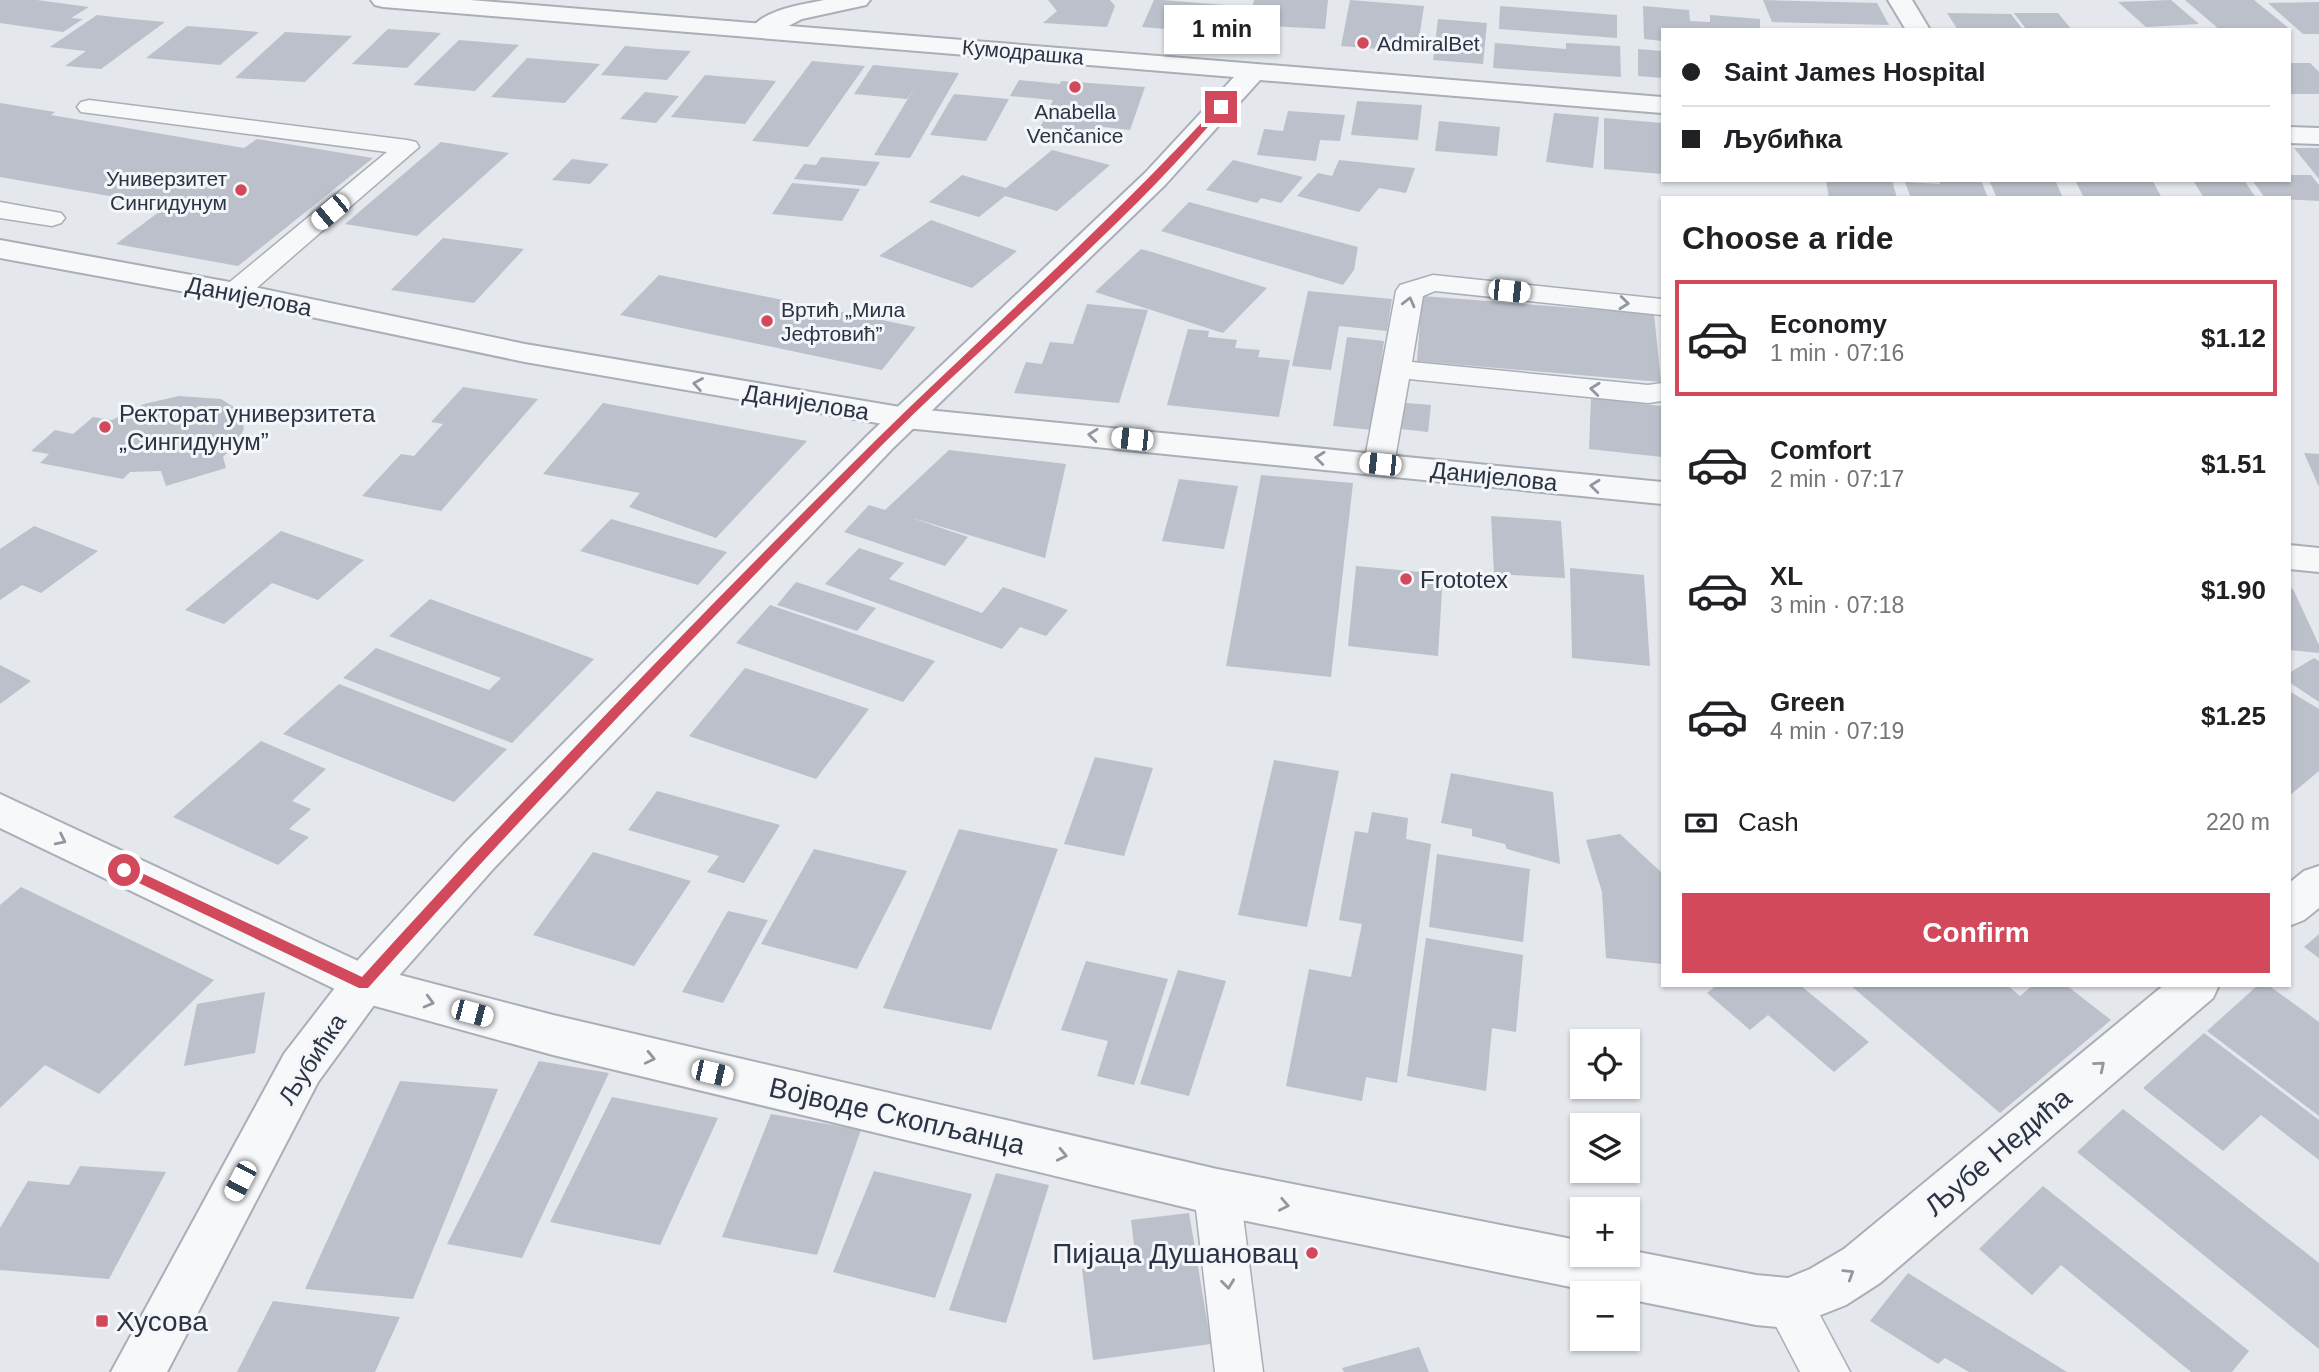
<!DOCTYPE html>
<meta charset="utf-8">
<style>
body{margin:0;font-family:Helvetica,sans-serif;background:#f2f2f2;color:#202124;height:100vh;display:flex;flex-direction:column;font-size:26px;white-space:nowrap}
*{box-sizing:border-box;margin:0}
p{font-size:23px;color:#757577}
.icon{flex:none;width:38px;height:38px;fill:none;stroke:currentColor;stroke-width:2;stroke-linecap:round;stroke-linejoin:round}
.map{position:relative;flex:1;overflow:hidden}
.sheet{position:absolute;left:1661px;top:196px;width:630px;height:791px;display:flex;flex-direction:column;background:#fff;border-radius:0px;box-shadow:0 2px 5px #0004}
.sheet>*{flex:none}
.hud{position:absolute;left:1661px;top:28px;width:630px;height:154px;border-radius:0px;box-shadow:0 2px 5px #0004;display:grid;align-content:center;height:154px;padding:0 21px;background:#fff}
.controls{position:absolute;left:1570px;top:1029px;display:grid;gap:14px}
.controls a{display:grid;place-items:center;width:70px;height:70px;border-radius:0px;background:#fff;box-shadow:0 2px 5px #0004;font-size:35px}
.end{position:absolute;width:32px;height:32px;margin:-16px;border:9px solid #d1495b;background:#fff;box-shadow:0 0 0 4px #fff}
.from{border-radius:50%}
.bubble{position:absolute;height:49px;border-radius:0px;background:#fff;box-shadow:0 2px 5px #0004;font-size:23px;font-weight:600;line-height:49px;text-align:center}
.car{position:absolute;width:21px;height:42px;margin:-21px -10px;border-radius:9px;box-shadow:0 0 5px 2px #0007;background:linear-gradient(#fff 24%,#345 0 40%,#fff 0 76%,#345 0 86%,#fff 0)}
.hud b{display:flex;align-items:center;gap:24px;height:66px;font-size:26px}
.hud b+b{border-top:2px solid #e0e0e0}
.hud i{width:18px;height:18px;background:#202124}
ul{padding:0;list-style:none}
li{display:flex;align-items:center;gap:21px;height:116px;margin:0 14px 10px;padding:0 7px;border:4px solid transparent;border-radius:0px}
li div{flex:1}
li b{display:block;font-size:26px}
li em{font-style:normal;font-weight:600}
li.current{border-color:#d1495b}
li>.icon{width:63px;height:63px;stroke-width:1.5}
h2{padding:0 21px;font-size:32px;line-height:84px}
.pay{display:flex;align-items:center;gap:18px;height:77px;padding:0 21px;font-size:26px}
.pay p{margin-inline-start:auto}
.action{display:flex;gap:14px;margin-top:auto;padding:14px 21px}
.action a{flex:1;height:80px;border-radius:0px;background:#d1495b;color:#fff;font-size:28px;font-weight:600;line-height:80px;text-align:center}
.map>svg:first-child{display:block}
</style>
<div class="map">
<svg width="2319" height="1372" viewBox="0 0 2319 1372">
<rect width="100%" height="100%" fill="#e4e7ec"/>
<g fill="#bbc0ca">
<polygon points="0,0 37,0 89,7 71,18 83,19 63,32 0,23"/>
<polygon points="1048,0 1110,0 1115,6 1107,27 1043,23 1057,11"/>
<polygon points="1154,0 1163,0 1225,5 1214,33 1142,27"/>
<polygon points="1254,0 1328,0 1325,29 1249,25"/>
<polygon points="1350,0 1424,6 1417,52 1341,46"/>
<polygon points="1763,0 1877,3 1889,25 1772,22"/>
<polygon points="2171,0 2199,24 2146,27 2118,2"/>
<polygon points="2185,0 2254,0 2291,30 2220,30"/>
<polygon points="2319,2 2319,34 2303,34 2268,3"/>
<polygon points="1500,6 1617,15 1617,38 1499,29"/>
<polygon points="1643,6 1689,10 1690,21 1710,22 1710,15 1760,19 1760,30 1662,30 1662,41 1644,39"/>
<polygon points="1947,13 2011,14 2023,30 1958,30"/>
<polygon points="2014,13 2058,13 2072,30 2027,30"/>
<polygon points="97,15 132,19 165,22 101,69 65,66 86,51 50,47"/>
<polygon points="1438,19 1487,23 1483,64 1433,60"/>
<polygon points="187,26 227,29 259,32 220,65 146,58"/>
<polygon points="388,29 416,31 441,33 407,68 352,64"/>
<polygon points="285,32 352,36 305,82 235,78"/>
<polygon points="459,40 519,45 475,91 413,85"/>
<polygon points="1495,43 1566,49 1566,43 1620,46 1621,77 1493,68"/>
<polygon points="625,46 658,49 691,51 667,80 601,75"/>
<polygon points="1638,49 1662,51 1662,78 1638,76"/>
<polygon points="527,58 577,62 600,64 565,103 491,97"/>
<polygon points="812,61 865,66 808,147 752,141"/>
<polygon points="2289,63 2310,63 2319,72 2319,94 2289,94"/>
<polygon points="873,65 959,73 910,158 874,155 915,87 907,99 854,94"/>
<polygon points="705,75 776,81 745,124 671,117"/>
<polygon points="1019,80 1060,84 1061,81 1145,87 1130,130 1103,127 1100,133 1040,128 1053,100 1010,96"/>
<polygon points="645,92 679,96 656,123 620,119"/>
<polygon points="954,94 1009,99 986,141 930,135"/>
<polygon points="1357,101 1422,105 1418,140 1351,135"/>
<polygon points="0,103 55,112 51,115 244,148 257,139 373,158 238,266 116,244 167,206 0,177"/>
<polygon points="1288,111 1345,115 1340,141 1320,140 1316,161 1257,155 1264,129 1283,131"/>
<polygon points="1554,113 1599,117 1593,168 1546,162"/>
<polygon points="1604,118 1662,123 1662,174 1604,169"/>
<polygon points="1439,121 1500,127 1497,156 1435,151"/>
<polygon points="441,142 509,153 417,236 345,224"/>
<polygon points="2294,148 2319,148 2319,179"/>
<polygon points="1052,150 1110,165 1057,211 1005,196 979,217 929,202 962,175 1006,188"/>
<polygon points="821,157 880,162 866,186 794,179 804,164 816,165"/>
<polygon points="572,159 609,164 590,184 552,180"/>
<polygon points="1233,160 1303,177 1281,203 1261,198 1257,203 1206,190"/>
<polygon points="1339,160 1415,168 1406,193 1379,188 1359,212 1297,196 1318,173 1332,176"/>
<polygon points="2289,175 2311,175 2319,185 2319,201 2265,198 2252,180 2289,180"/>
<polygon points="1826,180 1892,180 1897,198 1829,198"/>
<polygon points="1939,180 1981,180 1988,198 1911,198 1905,182 1940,184"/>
<polygon points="1989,180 2055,180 2063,198 1997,198"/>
<polygon points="2075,180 2152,180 2162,198 2084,198"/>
<polygon points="2193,180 2244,180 2256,198 2204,198"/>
<polygon points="792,183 860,189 842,221 772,214"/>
<polygon points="1189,202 1358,247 1354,270 1343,285 1161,231"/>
<polygon points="931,220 1017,251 972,288 879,256"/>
<polygon points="443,238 524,249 474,303 391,290"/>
<polygon points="1141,249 1152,252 1267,288 1223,333 1095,292"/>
<polygon points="659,275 916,327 882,370 620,315"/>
<polygon points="1308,291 1392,299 1387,331 1339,326 1331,370 1292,366"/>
<polygon points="1422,296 1654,314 1661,382 1417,361"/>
<polygon points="1087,304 1148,310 1119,403 1014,393 1026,362 1042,364 1050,342 1073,344"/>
<polygon points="1188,329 1209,331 1208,337 1237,340 1235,348 1260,350 1258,357 1290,360 1279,417 1167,405"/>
<polygon points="1347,337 1384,341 1373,430 1333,426"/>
<polygon points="463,387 538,399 441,511 362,496 401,454 414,456 443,424 431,422"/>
<polygon points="179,396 221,399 240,411 244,429 237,443 223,457 226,468 166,486 161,471 130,472 123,479 40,463 49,454 31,451 55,430 73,434 93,417 112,420 144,404"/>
<polygon points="1591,398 1661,406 1662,457 1589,449"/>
<polygon points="1395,402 1431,405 1428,432 1392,428"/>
<polygon points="603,403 763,433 807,441 716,538 629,507 640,493 543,474"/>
<polygon points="949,450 1066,464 1045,558 909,517 968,537 945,566 844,532 869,505 885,510"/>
<polygon points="2304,453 2319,454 2319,487"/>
<polygon points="1261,475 1353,483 1331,677 1226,666"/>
<polygon points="1179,479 1238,486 1224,549 1162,541"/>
<polygon points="1491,516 1561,521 1565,578 1494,574"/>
<polygon points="611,519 727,552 698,585 580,551"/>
<polygon points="34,526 98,551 41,593 22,585 0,600 0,549"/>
<polygon points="281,531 364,560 318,600 272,583 224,624 185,610"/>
<polygon points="859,548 904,563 889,579 982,613 1003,587 1068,610 1046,636 1020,627 1002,649 825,584"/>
<polygon points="1356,566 1443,574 1438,656 1348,646"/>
<polygon points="1570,568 1644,575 1650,666 1572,658"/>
<polygon points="796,582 876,608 857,631 777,605"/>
<polygon points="2289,588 2293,589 2319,645 2319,653 2289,650"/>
<polygon points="430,599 594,659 512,743 343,678 376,648 489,690 501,678 389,636"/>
<polygon points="770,605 935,661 903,702 736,643"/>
<polygon points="2314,658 2319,661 2319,702 2289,682 2289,673"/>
<polygon points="0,665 31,681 0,704"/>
<polygon points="745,668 869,709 816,779 689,736"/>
<polygon points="339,684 507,749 454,802 283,734"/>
<polygon points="2289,691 2319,709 2319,771 2289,796"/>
<polygon points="261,741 326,769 292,801 311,809 289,829 309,837 278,865 173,817"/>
<polygon points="1095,757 1153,768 1124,856 1064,844"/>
<polygon points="1274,760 1339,771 1307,927 1238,915"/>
<polygon points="1451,773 1553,792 1560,864 1507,849 1505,844 1472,836 1472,829 1441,823"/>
<polygon points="657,791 780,825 744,883 707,872 719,856 628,830"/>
<polygon points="1372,812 1408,818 1406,839 1431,844 1397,1083 1366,1077 1362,1101 1286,1086 1309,969 1351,977 1362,924 1339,920 1355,831 1368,833"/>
<polygon points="959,829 1058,849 991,1030 883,1008"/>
<polygon points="1620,834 1662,873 1662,964 1606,958 1602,892 1586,840"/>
<polygon points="814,849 907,871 857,969 761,944"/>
<polygon points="593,852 691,881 634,966 533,935"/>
<polygon points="1437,854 1530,869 1523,942 1429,927"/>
<polygon points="21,887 214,980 99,1094 45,1065 0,1108 0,905"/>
<polygon points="728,911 768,920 723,1003 682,992"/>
<polygon points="2319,934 2319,958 2304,947"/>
<polygon points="1426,938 1523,955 1516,1032 1492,1028 1486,1091 1407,1076"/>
<polygon points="1086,961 1168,979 1134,1085 1097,1076 1108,1041 1061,1030"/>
<polygon points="1178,970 1226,981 1189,1096 1140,1084"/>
<polygon points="1717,985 1800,985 1869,1042 1834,1072 1768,1015 1750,1030 1707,993"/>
<polygon points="1850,985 2007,985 2020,996 2033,985 2066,985 2111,1020 2000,1113"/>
<polygon points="2258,985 2268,985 2319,1022 2319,1116 2207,1031"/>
<polygon points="265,992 255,1053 184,1066 197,1004"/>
<polygon points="2204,1033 2319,1120 2319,1160 2261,1115 2223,1151 2143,1088"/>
<polygon points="539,1061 609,1073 522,1258 447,1244"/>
<polygon points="400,1081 498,1089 413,1299 305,1289"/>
<polygon points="612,1097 718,1118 660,1245 550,1222"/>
<polygon points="2123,1109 2319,1263 2319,1349 2077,1152"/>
<polygon points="771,1114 861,1130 817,1255 722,1237"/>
<polygon points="80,1166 166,1172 109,1279 0,1270 0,1228 28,1181 69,1185"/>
<polygon points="874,1171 972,1194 935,1298 833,1272"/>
<polygon points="996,1173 1049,1185 1006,1323 949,1310"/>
<polygon points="2043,1186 2249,1351 2232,1372 2191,1372 2061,1265 2032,1295 1979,1249"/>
<polygon points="1189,1213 1211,1344 1093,1360 1082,1269 1136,1261 1131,1220"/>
<polygon points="1908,1273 2067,1372 1969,1372 1945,1358 1938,1364 1870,1321"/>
<polygon points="273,1301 400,1317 375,1372 237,1372"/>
<polygon points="1419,1347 1429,1372 1344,1372 1342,1368"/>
</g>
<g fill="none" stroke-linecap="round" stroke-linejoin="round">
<defs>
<g id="service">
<polygon points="89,100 407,140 416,142 419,147 245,298 225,298 221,292 225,286 387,152 81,112 77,107 81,102"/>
<polygon points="0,202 61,213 65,218 61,223 52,226 0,218"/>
<polygon points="1433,275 1662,299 1662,315 1435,291 1423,296 1412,362 1648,385 1662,383 1662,401 1648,403 1409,379 1394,464 1390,471 1379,474 1368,471 1364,464 1396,291 1400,285"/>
<polygon points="1217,1171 1233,1177 1240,1192 1263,1372 1215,1372 1194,1192 1201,1177"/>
<polygon points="1788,1280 1805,1287 1850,1372 1800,1372 1764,1303 1771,1287"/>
</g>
<g id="minor">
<path d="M 824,0 L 870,0 L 866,5 L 802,19 L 771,35 L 753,35 L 750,30 C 764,9 801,5 824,0 Z"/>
<polygon points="1888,0 1912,0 1930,30 1906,30"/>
<polygon points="0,240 235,283 525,344 906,408 1662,482 1662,504 906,428 525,362 235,301 0,258"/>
<polygon points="2289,545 2319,548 2319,572 2289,569"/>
<polygon points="0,794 373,968 553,1015 1217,1169 1582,1241 1582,1255 1628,1255 1628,1250 1756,1275 1788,1278 1810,1269 1844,1249 2164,985 2219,985 2213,998 1880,1283 1846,1305 1788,1328 1756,1325 1628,1299 1628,1293 1600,1293 1217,1215 553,1055 364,1003 0,828"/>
<polygon points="2319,866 2319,908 2304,920 2289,926 2289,883 2304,871"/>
</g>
<g id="tertiary">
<polygon points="371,0 470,0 1662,97 1662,113 1260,80 1165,185 892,449 494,868 380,997 318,1082 167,1372 111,1372 284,1054 348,971 464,844 868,435 1145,173 1234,77 383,7 375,5"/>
<polygon points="2289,127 2319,128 2319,144 2289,143"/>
</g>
</defs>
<use href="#service" stroke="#a9aeb7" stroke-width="3"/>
<use href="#minor" stroke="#a9aeb7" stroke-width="4"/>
<use href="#tertiary" stroke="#a9aeb7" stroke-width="4"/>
<use href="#service" fill="#f7f8fa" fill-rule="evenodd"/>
<use href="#minor" fill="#f7f8fa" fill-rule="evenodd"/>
<use href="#tertiary" fill="#f7f8fa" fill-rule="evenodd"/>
</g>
<defs><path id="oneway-chevron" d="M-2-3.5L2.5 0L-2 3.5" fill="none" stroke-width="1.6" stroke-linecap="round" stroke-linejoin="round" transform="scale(1.75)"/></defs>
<g stroke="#9196a0">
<use href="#oneway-chevron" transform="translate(1409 302) rotate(-76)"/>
<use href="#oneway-chevron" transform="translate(1624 303) rotate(6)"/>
<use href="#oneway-chevron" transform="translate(698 384) rotate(-170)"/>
<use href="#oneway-chevron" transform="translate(1595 389) rotate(-174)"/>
<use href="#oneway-chevron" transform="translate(1093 435) rotate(-174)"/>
<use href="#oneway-chevron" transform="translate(1320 458) rotate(-174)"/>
<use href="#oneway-chevron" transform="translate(1595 486) rotate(-174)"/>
<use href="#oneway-chevron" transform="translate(61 840) rotate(26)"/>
<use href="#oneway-chevron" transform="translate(429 1002) rotate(15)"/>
<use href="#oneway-chevron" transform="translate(650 1058) rotate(13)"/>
<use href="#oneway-chevron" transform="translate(2100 1066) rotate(-40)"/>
<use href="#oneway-chevron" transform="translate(1062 1155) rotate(13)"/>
<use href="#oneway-chevron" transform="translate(1284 1205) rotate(11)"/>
<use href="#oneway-chevron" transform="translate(1849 1274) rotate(-32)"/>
<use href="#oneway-chevron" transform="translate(1228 1284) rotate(83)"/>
</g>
<path fill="#d1495b" d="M 1218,105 L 1225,107 C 1122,230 995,332 882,445 C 707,622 534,802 368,988 L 359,988 L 120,874 L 120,867 L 129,867 L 362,977 C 528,793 700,614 876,440 C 990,328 1110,223 1218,105 Z"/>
<g fill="#d1495b" stroke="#f4f6f9" stroke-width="2.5">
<circle cx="1363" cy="43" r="7"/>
<circle cx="1075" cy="87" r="7"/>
<circle cx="241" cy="190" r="7"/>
<circle cx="767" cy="321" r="7"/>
<circle cx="105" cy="427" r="7"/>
<circle cx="1406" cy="579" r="7"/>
<circle cx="1312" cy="1253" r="7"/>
<rect x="95" y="1314" width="14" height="14" rx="3.5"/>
</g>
<g text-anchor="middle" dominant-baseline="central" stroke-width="6" stroke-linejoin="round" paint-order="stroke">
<g font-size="21" fill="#2b3445" stroke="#f4f6f9" text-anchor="start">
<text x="1377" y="43">AdmiralBet</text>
<text x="1075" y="111" text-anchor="middle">Anabella<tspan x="1075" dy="24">Venčanice</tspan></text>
<text x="227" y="178" text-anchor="end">Универзитет<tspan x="227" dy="24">Сингидунум</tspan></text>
<text x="781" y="309">Вртић „Мила<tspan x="781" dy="24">Јефтовић”</tspan></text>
</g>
<g font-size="21" fill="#2b3445" stroke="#f4f6f9">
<text transform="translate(1023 52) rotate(5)">Кумодрашка</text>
</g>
<g font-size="24" fill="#2b3445" stroke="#f4f6f9">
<text transform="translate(249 296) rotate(11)">Данијелова</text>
<text transform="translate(806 402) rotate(9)">Данијелова</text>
<text transform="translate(1494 476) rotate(6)">Данијелова</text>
<text transform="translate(312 1059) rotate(-57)">Љубићка</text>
</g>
<g font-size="24" fill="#2b3445" stroke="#f4f6f9" text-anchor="start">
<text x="119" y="413">Ректорат универзитета<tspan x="119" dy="28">„Сингидунум”</tspan></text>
<text x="1420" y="579">Frototex</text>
</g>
<g font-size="28" fill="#2b3445" stroke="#f4f6f9">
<text transform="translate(897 1116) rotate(13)">Војводе Скопљанца</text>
<text transform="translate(1998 1152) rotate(-40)">Љубе Недића</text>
</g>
<g font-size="28" fill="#2b3445" stroke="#f4f6f9" text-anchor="end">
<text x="1298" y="1253">Пијаца Душановац</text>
<text x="116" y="1321" text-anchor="start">Хусова</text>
</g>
</g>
</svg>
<div class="controls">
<a><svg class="icon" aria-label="locate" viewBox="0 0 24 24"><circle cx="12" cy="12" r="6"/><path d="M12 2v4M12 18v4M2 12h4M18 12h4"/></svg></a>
<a><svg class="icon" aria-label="layers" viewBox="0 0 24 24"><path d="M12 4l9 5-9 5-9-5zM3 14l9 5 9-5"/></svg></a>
<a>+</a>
<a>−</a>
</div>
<i class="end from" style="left:124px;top:870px"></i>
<i class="end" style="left:1221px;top:107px"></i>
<div class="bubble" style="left:1164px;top:5px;width:116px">1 min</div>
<i class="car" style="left:330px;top:212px;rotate:230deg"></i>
<i class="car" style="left:1509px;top:291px;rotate:96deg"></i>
<i class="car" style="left:1132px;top:439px;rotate:276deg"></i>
<i class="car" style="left:1380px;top:464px;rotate:276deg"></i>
<i class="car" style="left:472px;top:1013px;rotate:105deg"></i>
<i class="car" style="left:712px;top:1073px;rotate:103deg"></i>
<i class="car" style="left:240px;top:1181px;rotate:208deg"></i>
<div class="hud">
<b><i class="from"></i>Saint James Hospital</b>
<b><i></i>Љубићка</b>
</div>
<section class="sheet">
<h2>Choose a ride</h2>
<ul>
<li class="current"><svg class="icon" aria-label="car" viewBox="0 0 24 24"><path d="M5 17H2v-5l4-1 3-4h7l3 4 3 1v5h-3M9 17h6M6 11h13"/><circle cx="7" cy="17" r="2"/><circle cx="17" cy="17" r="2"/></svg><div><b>Economy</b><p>1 min · 07:16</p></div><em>$1.12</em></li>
<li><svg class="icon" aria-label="car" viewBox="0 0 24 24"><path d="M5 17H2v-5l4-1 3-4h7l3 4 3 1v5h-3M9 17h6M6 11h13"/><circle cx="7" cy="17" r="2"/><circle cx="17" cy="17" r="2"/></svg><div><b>Comfort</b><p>2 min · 07:17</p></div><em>$1.51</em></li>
<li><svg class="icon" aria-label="car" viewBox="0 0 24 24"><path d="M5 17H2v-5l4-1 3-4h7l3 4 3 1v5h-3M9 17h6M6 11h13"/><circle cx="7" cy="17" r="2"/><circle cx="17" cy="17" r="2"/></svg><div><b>XL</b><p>3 min · 07:18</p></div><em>$1.90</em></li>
<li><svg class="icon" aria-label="car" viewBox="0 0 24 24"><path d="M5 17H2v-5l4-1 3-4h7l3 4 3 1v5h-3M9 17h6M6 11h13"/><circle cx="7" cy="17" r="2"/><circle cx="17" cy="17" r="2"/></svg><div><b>Green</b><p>4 min · 07:19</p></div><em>$1.25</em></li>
</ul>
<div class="pay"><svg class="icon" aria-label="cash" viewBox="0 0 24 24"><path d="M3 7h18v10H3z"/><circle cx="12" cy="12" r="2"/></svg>Cash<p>220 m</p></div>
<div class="action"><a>Confirm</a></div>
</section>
</div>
